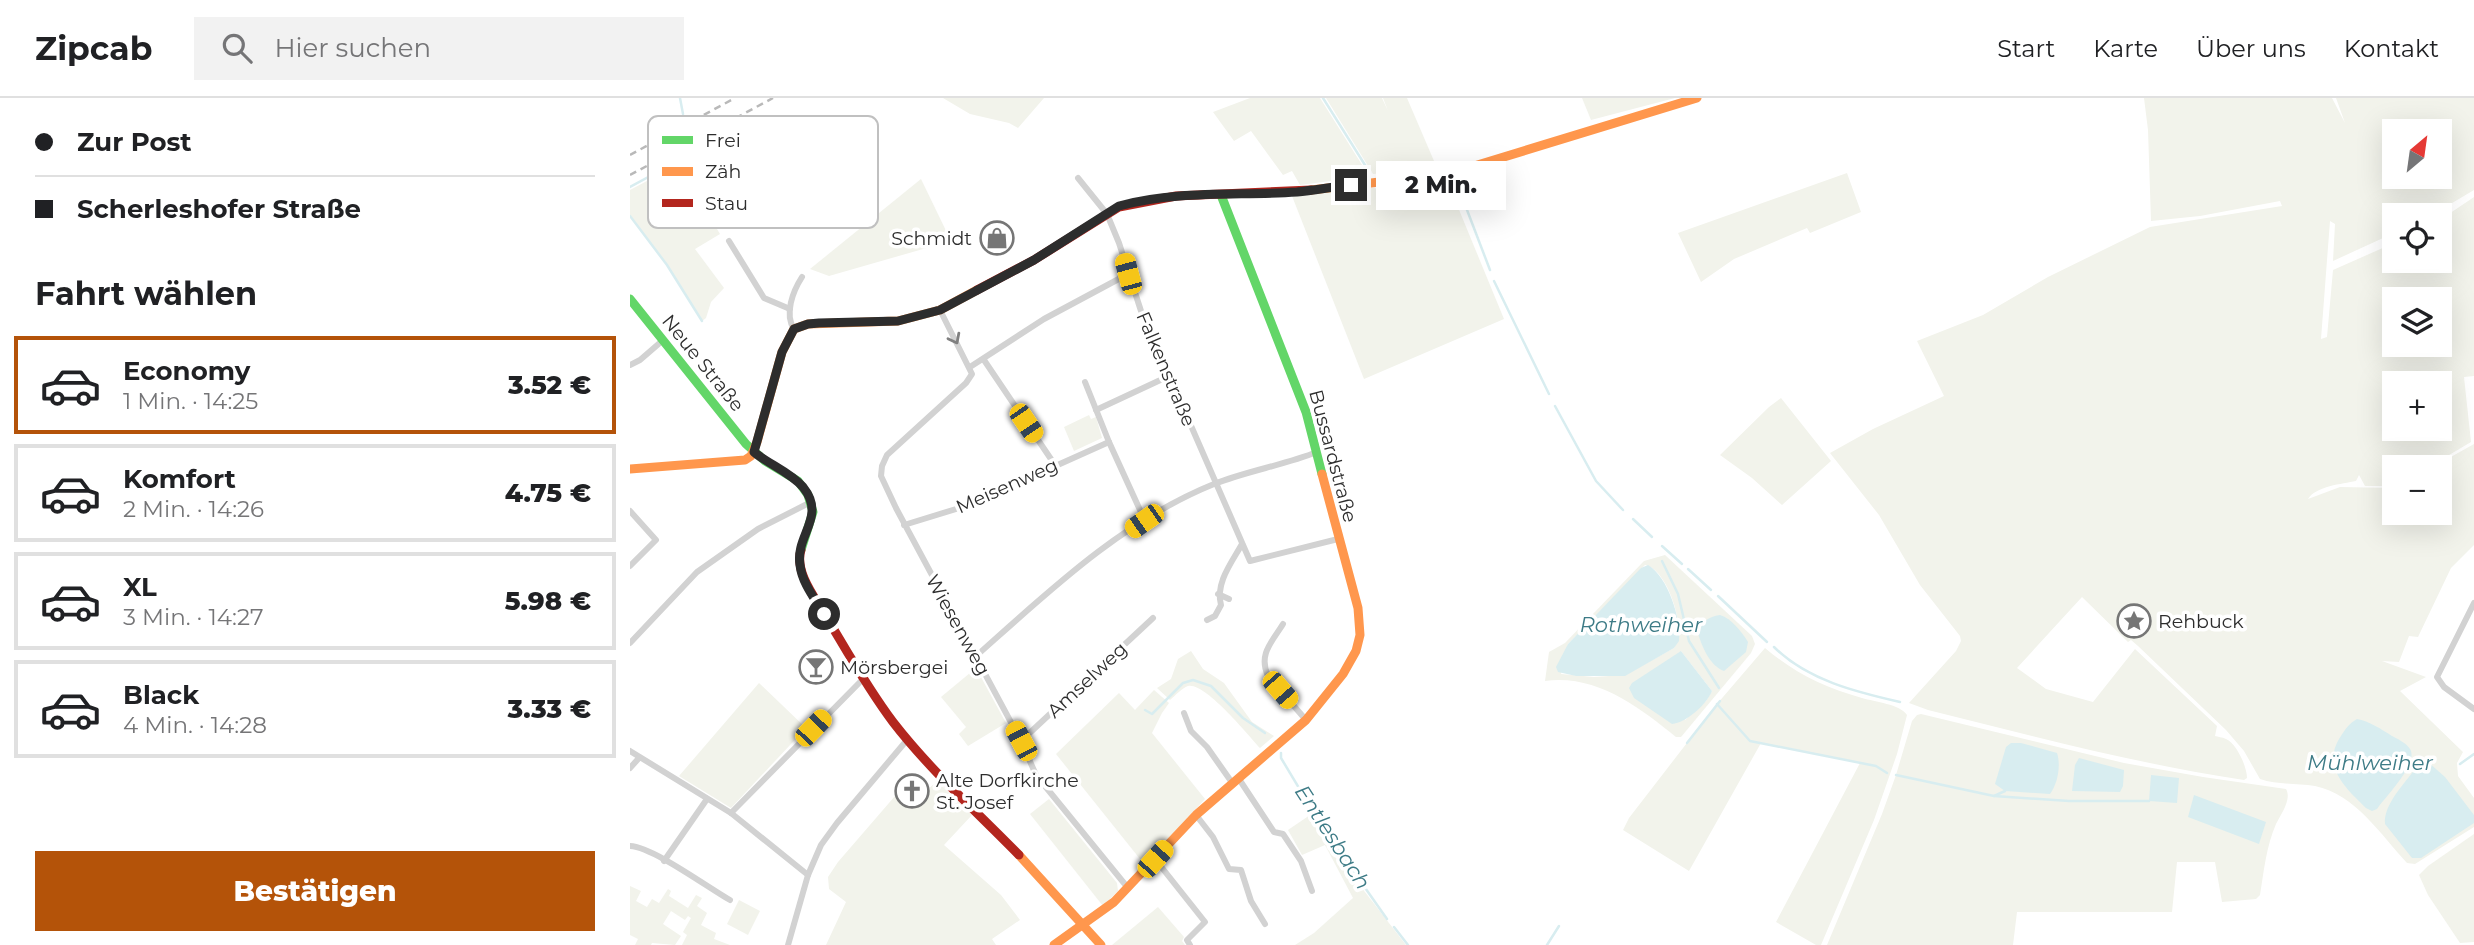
<!DOCTYPE html>
<html lang="de">
<meta charset="utf-8">
<style>
body{margin:0;font-family:Montserrat,sans-serif;background:#f2f2f2;color:#202124;height:100vh;display:flex;flex-direction:column;font-size:26px;white-space:nowrap}
*{box-sizing:border-box;margin:0}
p{font-size:23px;color:#757577}
.icon{flex:none;width:38px;height:38px;fill:none;stroke:currentColor;stroke-width:2;stroke-linecap:round;stroke-linejoin:round}
.map{position:relative;flex:1;overflow:hidden}
.drawer{display:flex;flex-direction:column;background:#fff;width:630px}
.drawer>*{flex:none}
.guide{display:grid;align-content:center;height:154px;padding:0 35px;background:#fff}
.needle{width:46px;rotate:29deg}
.controls{position:absolute;left:1752px;top:21px;display:grid;gap:14px}
.controls a{display:grid;place-items:center;width:70px;height:70px;border-radius:0px;background:#fff;box-shadow:0 7px 28px #0002;font-size:35px}
.end{position:absolute;width:32px;height:32px;margin:-16px;border:9px solid #2d2d2d;background:#fff;box-shadow:0 0 0 4px #fff}
.from{border-radius:50%}
.bubble{position:absolute;height:49px;border-radius:0px;background:#fff;box-shadow:0 7px 28px #0002;font-size:23px;font-weight:800;line-height:49px;text-align:center}
.car{position:absolute;width:21px;height:42px;margin:-21px -10px;border-radius:9px;box-shadow:0 0 5px 2px #0007;background:linear-gradient(#f5c518 24%,#345 0 40%,#f5c518 0 76%,#345 0 86%,#f5c518 0)}
.guide b{display:flex;align-items:center;gap:24px;height:66px;font-size:26px}
.guide b+b{border-top:2px solid #e0e0e0}
.guide i{width:18px;height:18px;background:#202124}
ul{padding:0;list-style:none}
li{display:flex;align-items:center;gap:21px;height:98px;margin:0 14px 10px;padding:0 21px;border:4px solid #e0e0e0;border-radius:0px}
li div{flex:1}
li b{display:block;font-size:26px}
li em{font-style:normal;font-weight:800}
li.on{border-color:#b45309}
li>.icon{width:63px;height:63px;stroke-width:1.5}
h2{padding:0 35px;font-size:32px;line-height:84px}
.cta{display:flex;gap:14px;margin-top:auto;padding:14px 35px}
.cta a{flex:1;height:80px;border-radius:0px;background:#b45309;color:#fff;font-size:28px;font-weight:800;line-height:80px;text-align:center}
header{display:flex;align-items:center;gap:42px;box-sizing:border-box;height:98px;padding:0 35px;background:#fff;border-bottom:2px solid #e0e0e0}
header strong{font-size:33px}
nav{display:flex;gap:38px;margin-inline-start:auto;font-size:24px}
.search{width:490px;height:63px;background:#f2f2f2;display:flex;align-items:center;gap:18px;box-sizing:border-box;padding:0 24px;border-radius:0px;color:#757577;font-size:26px}
main{display:flex;flex:1;min-height:0}
.map>svg:first-child{display:block}
</style>
<header>
<strong>Zipcab</strong>
<div class="search"><svg class="icon" aria-label="search" viewBox="0 0 24 24"><circle cx="10" cy="10" r="6"/><path d="M15 15l6 6"/></svg>Hier suchen</div>
<nav><a>Start</a><a>Karte</a><a>Über uns</a><a>Kontakt</a></nav>
</header>
<main>
<section class="drawer">
<div class="guide">
<b><i class="from"></i>Zur Post</b>
<b><i></i>Scherleshofer Straße</b>
</div>
<h2>Fahrt wählen</h2>
<ul>
<li class="on"><svg class="icon" aria-label="car" viewBox="0 0 24 24"><path d="M5 17H2v-5l4-1 3-4h7l3 4 3 1v5h-3M9 17h6M6 11h13"/><circle cx="7" cy="17" r="2"/><circle cx="17" cy="17" r="2"/></svg><div><b>Economy</b><p>1 Min. · 14:25</p></div><em>3.52 €</em></li>
<li><svg class="icon" aria-label="car" viewBox="0 0 24 24"><path d="M5 17H2v-5l4-1 3-4h7l3 4 3 1v5h-3M9 17h6M6 11h13"/><circle cx="7" cy="17" r="2"/><circle cx="17" cy="17" r="2"/></svg><div><b>Komfort</b><p>2 Min. · 14:26</p></div><em>4.75 €</em></li>
<li><svg class="icon" aria-label="car" viewBox="0 0 24 24"><path d="M5 17H2v-5l4-1 3-4h7l3 4 3 1v5h-3M9 17h6M6 11h13"/><circle cx="7" cy="17" r="2"/><circle cx="17" cy="17" r="2"/></svg><div><b>XL</b><p>3 Min. · 14:27</p></div><em>5.98 €</em></li>
<li><svg class="icon" aria-label="car" viewBox="0 0 24 24"><path d="M5 17H2v-5l4-1 3-4h7l3 4 3 1v5h-3M9 17h6M6 11h13"/><circle cx="7" cy="17" r="2"/><circle cx="17" cy="17" r="2"/></svg><div><b>Black</b><p>4 Min. · 14:28</p></div><em>3.33 €</em></li>
</ul>
<div class="cta"><a>Bestätigen</a></div>
</section>
<div class="map">
<svg width="1844" height="847" viewBox="0 0 1844 847">
<rect width="100%" height="100%" fill="#fff"/>
<g fill="#f2f3eb" fill-rule="evenodd">
<polygon points="313,0 414,0 388,30 379,25 340,16"/>
<polygon points="620,0 690,0 739,78 670,87 662,73 653,77 621,33 604,43 583,14"/>
<polygon points="696,0 752,0 758,13 753,0 777,0 804,63 777,68 778,73 743,76"/>
<polygon points="952,0 1045,0 961,22"/>
<path d="M 1514,0 L 1702,0 L 1715,25 L 1706,0 L 1844,0 L 1844,92 L 1802,117 L 1764,117 L 1764,135 L 1703,163 L 1705,126 L 1700,123 L 1691,241 L 1697,239 L 1703,172 L 1764,145 L 1764,163 L 1810,163 L 1810,122 L 1844,99 L 1844,278 L 1834,279 L 1841,344 L 1799,369 L 1764,369 L 1764,388 L 1735,388 L 1729,377 L 1726,383 C 1712,386 1686,388 1678,401 L 1710,389 L 1764,390 L 1764,415 L 1810,415 L 1810,369 L 1803,369 L 1844,346 L 1844,447 L 1821,470 L 1788,539 L 1779,538 L 1769,564 L 1752,563 L 1796,579 L 1770,593 L 1833,654 L 1827,665 L 1828,678 L 1844,700 L 1844,729 L 1785,766 L 1777,765 C 1751,737 1725,696 1685,688 C 1667,685 1647,687 1630,681 L 1614,653 L 1596,632 L 1508,548 L 1501,542 L 1498,544 L 1452,499 L 1387,570 L 1416,591 L 1463,604 L 1505,551 L 1587,628 L 1585,638 C 1588,639 1592,639 1596,641 C 1607,646 1617,669 1617,680 L 1614,682 C 1507,666 1403,638 1298,612 L 1279,605 L 1326,553 L 1331,543 L 1330,538 L 1290,487 L 1249,417 L 1200,355 L 1243,331 L 1314,298 L 1287,243 L 1353,217 L 1418,179 L 1520,129 L 1652,108 L 1650,103 L 1570,118 L 1521,123 L 1518,32 ZM 1764,33 L 1810,33 L 1810,79 L 1764,79 ZM 1764,201 L 1810,201 L 1810,247 L 1764,247 ZM 1764,285 L 1810,285 L 1810,331 L 1764,331 Z"/>
<polygon points="81,49 109,104 81,121 90,136 65,151 94,190 81,204 76,220 72,223 37,167 0,118 0,92"/>
<polygon points="1217,75 1231,114 1180,135 1177,130 1104,161 1071,184 1048,135"/>
<polygon points="291,81 321,143 199,178 180,171"/>
<polygon points="808,89 819,92 825,102 874,221 734,281 662,98 737,90 745,90 751,94"/>
<polygon points="1151,300 1201,363 1152,407 1122,380 1090,357 1139,309"/>
<polygon points="459,317 461,321 466,319 472,340 444,353 434,329"/>
<path d="M 1035,457 L 1122,538 L 1125,546 L 1121,555 L 1051,639 L 1046,639 C 1009,609 966,576 915,583 L 919,554 L 935,545 L 1014,463 ZM 1015,467 C 1037,470 1058,532 1044,550 L 995,577 L 964,579 L 931,576 L 938,546 ZM 1051,553 L 1082,593 L 1076,603 L 1055,622 Z"/>
<path d="M 1135,550 C 1166,576 1193,589 1232,600 C 1245,604 1270,606 1277,617 L 1267,656 L 1244,722 L 1191,847 L 1186,847 L 1146,824 L 1230,665 L 1131,645 L 1059,773 L 993,732 L 999,720 L 1087,606 Z"/>
<path d="M 561,553 L 573,571 L 594,585 L 622,624 L 644,638 L 630,650 C 618,637 575,584 558,588 C 552,590 545,598 540,602 L 527,590 L 541,581 L 548,561 Z"/>
<polygon points="346,570 376,625 338,648 329,636 336,629 311,599"/>
<polygon points="129,585 176,630 101,710 49,678"/>
<polygon points="524,592 539,605 532,615 522,635 575,701 514,766 426,656 489,595 505,612"/>
<path d="M 1291,616 L 1494,665 L 1573,679 L 1656,691 C 1662,701 1651,716 1646,726 C 1636,749 1634,773 1630,797 L 1626,801 L 1592,804 L 1585,764 L 1547,764 L 1542,814 L 1387,814 L 1383,847 L 1197,847 L 1252,716 L 1266,677 L 1282,623 L 1287,617 Z"/>
<polygon points="307,683 342,717 314,747 371,797 390,822 362,841 366,847 196,847 216,804 199,791 198,779 208,764 265,698 279,709"/>
<polygon points="419,701 487,785 488,793 473,808 400,716"/>
<polygon points="680,717 721,776 776,847 665,847 684,835 723,800 695,747 672,757 658,732"/>
<polygon points="1844,736 1844,844 1830,845 1798,797 1789,777 1798,768"/>
<polygon points="0,788 11,793 6,803 17,809 22,801 29,805 38,791 41,793 39,798 58,810 66,797 72,800 67,808 77,815 71,827 86,835 84,841 100,847 52,847 57,837 53,834 61,820 58,818 55,822 41,813 33,826 51,838 45,847 22,845 21,847 5,847 8,841 0,837"/>
<polygon points="109,802 130,813 118,837 97,826"/>
<polygon points="528,809 554,839 552,843 555,847 482,847"/>
</g>
<g fill="#d8edf0">
<path d="M 1018,467 C 1038,479 1051,520 1049,543 L 1044,550 L 995,578 L 946,578 L 928,574 L 926,569 L 938,546 L 1011,470 Z"/>
<path d="M 1090,517 C 1102,521 1111,533 1118,544 L 1116,554 L 1094,573 C 1080,568 1072,549 1068,535 C 1072,523 1078,519 1090,517 Z"/>
<path d="M 1051,553 L 1082,593 C 1077,606 1056,625 1042,626 L 1004,600 L 999,590 L 1002,585 Z"/>
<path d="M 1727,621 C 1739,623 1751,631 1762,638 C 1768,641 1776,645 1780,651 C 1789,665 1756,698 1747,711 L 1742,713 L 1736,710 C 1717,691 1692,670 1709,641 C 1715,632 1718,626 1727,621 Z"/>
<path d="M 1381,645 L 1391,645 L 1427,655 C 1431,667 1428,685 1420,696 L 1375,693 L 1365,686 L 1376,649 Z"/>
<polygon points="1449,660 1494,672 1493,688 1490,694 1442,693 1445,667"/>
<path d="M 1792,664 L 1798,664 L 1815,679 L 1844,717 L 1844,725 L 1791,760 L 1782,760 L 1755,726 C 1753,706 1777,683 1788,667 Z"/>
<polygon points="1521,677 1549,680 1547,705 1519,703"/>
<polygon points="1564,697 1636,724 1629,746 1558,719"/>
</g>
<g fill="none" stroke-linecap="round" stroke-linejoin="round">
<g stroke="#d8edf0" stroke-width="2.5">
<polyline points="50,0 53,16"/>
<polyline points="693,0 740,75"/>
<polyline points="749,88 753,91 802,86"/>
<polyline points="0,89 72,50 70,48"/>
<polyline points="829,91 860,172"/>
<polyline points="0,118 37,167 72,223"/>
<polyline points="864,183 919,296"/>
<polyline points="925,308 966,383 993,412"/>
<polyline points="1003,421 1022,439"/>
<polyline points="1032,448 1052,466"/>
<polyline points="1032,463 1048,496 1059,543 1089,590"/>
<polyline points="1058,471 1081,492"/>
<polyline points="1088,498 1137,544"/>
<path d="M 1144,549 C 1177,582 1226,594 1270,604"/>
<polyline points="1087,606 1120,643 1246,668 1257,675"/>
<polyline points="515,612 522,616 553,585 563,582 581,588 613,620 635,635"/>
<polyline points="1057,645 1090,603"/>
<polyline points="651,655 651,660 693,730 757,821"/>
<polyline points="1830,666 1844,656"/>
<polyline points="1266,677 1364,698 1375,693"/>
<polyline points="1364,698 1439,703 1519,703"/>
<polyline points="764,829 778,847"/>
<polyline points="917,847 929,828"/>
</g>
<g stroke="#d2d2d2" stroke-width="6">
<polyline points="448,80 477,116 489,145 511,213 620,463 708,441"/>
<polyline points="99,143 134,200 160,211"/>
<polyline points="310,212 342,276 336,285 257,357 252,368 251,378 266,410 391,643 406,677 498,790"/>
<path d="M 164,231 C 154,216 163,193 172,179"/>
<polyline points="354,262 425,367"/>
<polyline points="0,267 10,262 32,243"/>
<polyline points="340,269 414,221 498,176"/>
<polyline points="455,284 479,344 515,423"/>
<polyline points="466,312 539,278"/>
<polyline points="0,413 26,442 0,468"/>
<polyline points="274,427 336,408 479,344"/>
<polyline points="588,496 599,501"/>
<polyline points="1844,505 1807,579 1814,589 1844,611"/>
<path d="M 577,522 L 585,518 L 591,507 C 585,485 602,464 612,446"/>
<path d="M 653,526 C 642,544 628,556 638,578 L 676,622"/>
<polyline points="0,545 67,474 128,431 181,404"/>
<path d="M 345,559 C 418,494 492,423 584,386 C 617,373 654,367 687,354"/>
<polyline points="554,615 561,633 577,649 603,686"/>
<polyline points="391,643 523,520"/>
<polyline points="0,653 101,715 178,777"/>
<polyline points="0,670 9,660"/>
<polyline points="609,681 644,734 653,736 671,763 682,793"/>
<polyline points="101,715 233,581"/>
<polyline points="566,717 583,739 599,771 611,772 621,803 635,826"/>
<path d="M 0,748 C 23,749 77,789 100,802"/>
<polyline points="525,761 575,824 557,842 560,847"/>
<polyline points="34,763 77,701"/>
<polyline points="158,847 178,777 191,747 207,725 277,642"/>
</g>
<g stroke="#63d668" stroke-width="9">
<polyline points="591,97 676,314 692,376"/>
<polyline points="0,201 116,346 135,363 168,383 178,397 183,414 171,452"/>
</g>
<g stroke="#ff974d" stroke-width="9">
<polyline points="681,92 818,76 1067,0"/>
<polyline points="0,371 115,362 121,358 127,344 152,254 164,231 178,226 268,223 310,212 347,192"/>
<polyline points="389,757 471,847"/>
<polyline points="424,847 484,804 566,717 676,622 713,576 726,553 730,537 728,510 692,376"/>
</g>
<g stroke="#b3261e" stroke-width="9">
<polyline points="347,192 404,162 489,109 546,98 681,92"/>
<path d="M 171,452 C 164,474 186,501 197,520 C 218,555 238,591 263,624 C 300,672 347,714 389,757"/>
</g>
<g stroke="#b9b9b9" stroke-width="2.5" stroke-dasharray="7 5" stroke-linecap="butt">
<polyline points="0,57 105,0"/>
<polyline points="0,77 143,0"/>
</g>
</g>
<defs><path id="oneway-chevron" d="M-2-3.5L2.5 0L-2 3.5" fill="none" stroke-width="1.6" stroke-linecap="round" stroke-linejoin="round" transform="scale(1.75)"/></defs>
<use stroke="#808080" href="#oneway-chevron" transform="translate(325 241) rotate(63)"/>
<g fill="none" stroke-linecap="round" stroke-linejoin="round">
<path stroke="#2d2d2d" stroke-width="9" d="M 194,516 C 185,501 172,485 170,467 C 165,437 197,419 173,389 C 160,374 138,366 124,354 L 152,254 L 164,231 L 178,226 L 189,225 L 268,223 L 310,212 L 404,162 L 489,108 C 547,92 608,98 667,94 C 685,92 703,89 721,87"/>
</g>
<defs>
<symbol id="shop-ring" viewBox="-11 -11 22 22"><circle r="9.5" fill="#fff" stroke="#767676" stroke-width="1.5"/><path d="M-5-2.5h2.3a2.7 3.5 0 0 1 5.4 0H5L5.5 6h-11ZM-1.5-2.5h3a1.5 2.3 0 0 0-3 0Z" fill="#767676"/></symbol>
<symbol id="sight-ring" viewBox="-11 -11 22 22"><circle r="9.5" fill="#fff" stroke="#767676" stroke-width="1.5"/><path d="M0-6L1.8-2.2L6-1.7L2.9 1.2L3.7 5.4L0 3.3L-3.7 5.4L-2.9 1.2L-6-1.7L-1.8-2.2Z" fill="#767676"/></symbol>
<symbol id="bar-ring" viewBox="-11 -11 22 22"><circle r="9.5" fill="#fff" stroke="#767676" stroke-width="1.5"/><path d="M-6-5H6L.8 .8V4.5H3.5V6h-7V4.5H-.8V.8Z" fill="#767676"/></symbol>
<symbol id="church-ring" viewBox="-11 -11 22 22"><circle r="9.5" fill="#fff" stroke="#767676" stroke-width="1.5"/><path d="M-1.2-6h2.4v3.5h3.3v2.4h-3.3V6h-2.4V-.1h-3.3v-2.4h3.3Z" fill="#767676"/></symbol>
</defs>
<g fill-rule="evenodd">
<use href="#shop-ring" x="348" y="121" width="38" height="38"/>
<use href="#sight-ring" x="1485" y="504" width="38" height="38"/>
<use href="#bar-ring" x="167" y="550" width="38" height="38"/>
<use href="#church-ring" x="263" y="674" width="38" height="38"/>
</g>
<g text-anchor="middle" dominant-baseline="central" stroke-width="7" stroke-linejoin="round" paint-order="stroke">
<g font-size="19" fill="#2d2d2d" stroke="#fff" text-anchor="start">
<text x="342" y="140" text-anchor="end">Schmidt</text>
<text x="1528" y="523">Rehbuck</text>
<text x="210" y="569">Mörsbergei</text>
<text x="306" y="682">Alte Dorfkirche<tspan x="306" dy="22">St. Josef</tspan></text>
</g>
<g font-size="19" fill="#2d2d2d" stroke="#fff">
<text transform="translate(73 265) rotate(51)">Neue Straße</text>
<text transform="translate(536 271) rotate(67)">Falkenstraße</text>
<text transform="translate(703 358) rotate(75)">Bussardstraße</text>
<text transform="translate(377 388) rotate(-24)">Meisenweg</text>
<text transform="translate(328 527) rotate(61)">Wiesenweg</text>
<text transform="translate(457 582) rotate(-43)">Amselweg</text>
</g>
<g font-size="21" font-style="italic" fill="#3d7b86" stroke="#fff">
<text x="1011" y="526">Rothweiher</text>
<text x="1740" y="664">Mühlweiher</text>
<text transform="translate(703 739) rotate(57)">Entlesbach</text>
</g>
</g>
<rect x="18" y="18" width="230" height="112" rx="10" fill="#fff" stroke="#c0c0c0" stroke-width="2"/>
<rect x="32" y="38" width="31" height="8" fill="#63d668"/>
<rect x="32" y="69" width="31" height="9" fill="#ff974d"/>
<rect x="32" y="101" width="31" height="8" fill="#b3261e"/>
<g font-size="19" fill="#2d2d2d">
<text x="75" y="49">Frei</text>
<text x="75" y="80">Zäh</text>
<text x="75" y="112">Stau</text>
</g>
</svg>
<div class="controls">
<a><svg class="needle" viewBox="-14 -14 28 28"><path d="M0-13l5 13h-10z" fill="#e53935"/><path d="M0 13l5-13h-10z" fill="#757577"/></svg></a>
<a><svg class="icon" aria-label="locate" viewBox="0 0 24 24"><circle cx="12" cy="12" r="6"/><path d="M12 2v4M12 18v4M2 12h4M18 12h4"/></svg></a>
<a><svg class="icon" aria-label="layers" viewBox="0 0 24 24"><path d="M12 4l9 5-9 5-9-5zM3 14l9 5 9-5"/></svg></a>
<a>+</a>
<a>−</a>
</div>
<i class="end from" style="left:194px;top:516px"></i>
<i class="end" style="left:721px;top:87px"></i>
<div class="bubble" style="left:746px;top:63px;width:130px">2 Min.</div>
<i class="car" style="left:498px;top:176px;rotate:345deg"></i>
<i class="car" style="left:396px;top:325px;rotate:146deg"></i>
<i class="car" style="left:514px;top:423px;rotate:235deg"></i>
<i class="car" style="left:650px;top:592px;rotate:139deg"></i>
<i class="car" style="left:183px;top:630px;rotate:44deg"></i>
<i class="car" style="left:391px;top:643px;rotate:332deg"></i>
<i class="car" style="left:525px;top:761px;rotate:42deg"></i>
</div>
</main>
